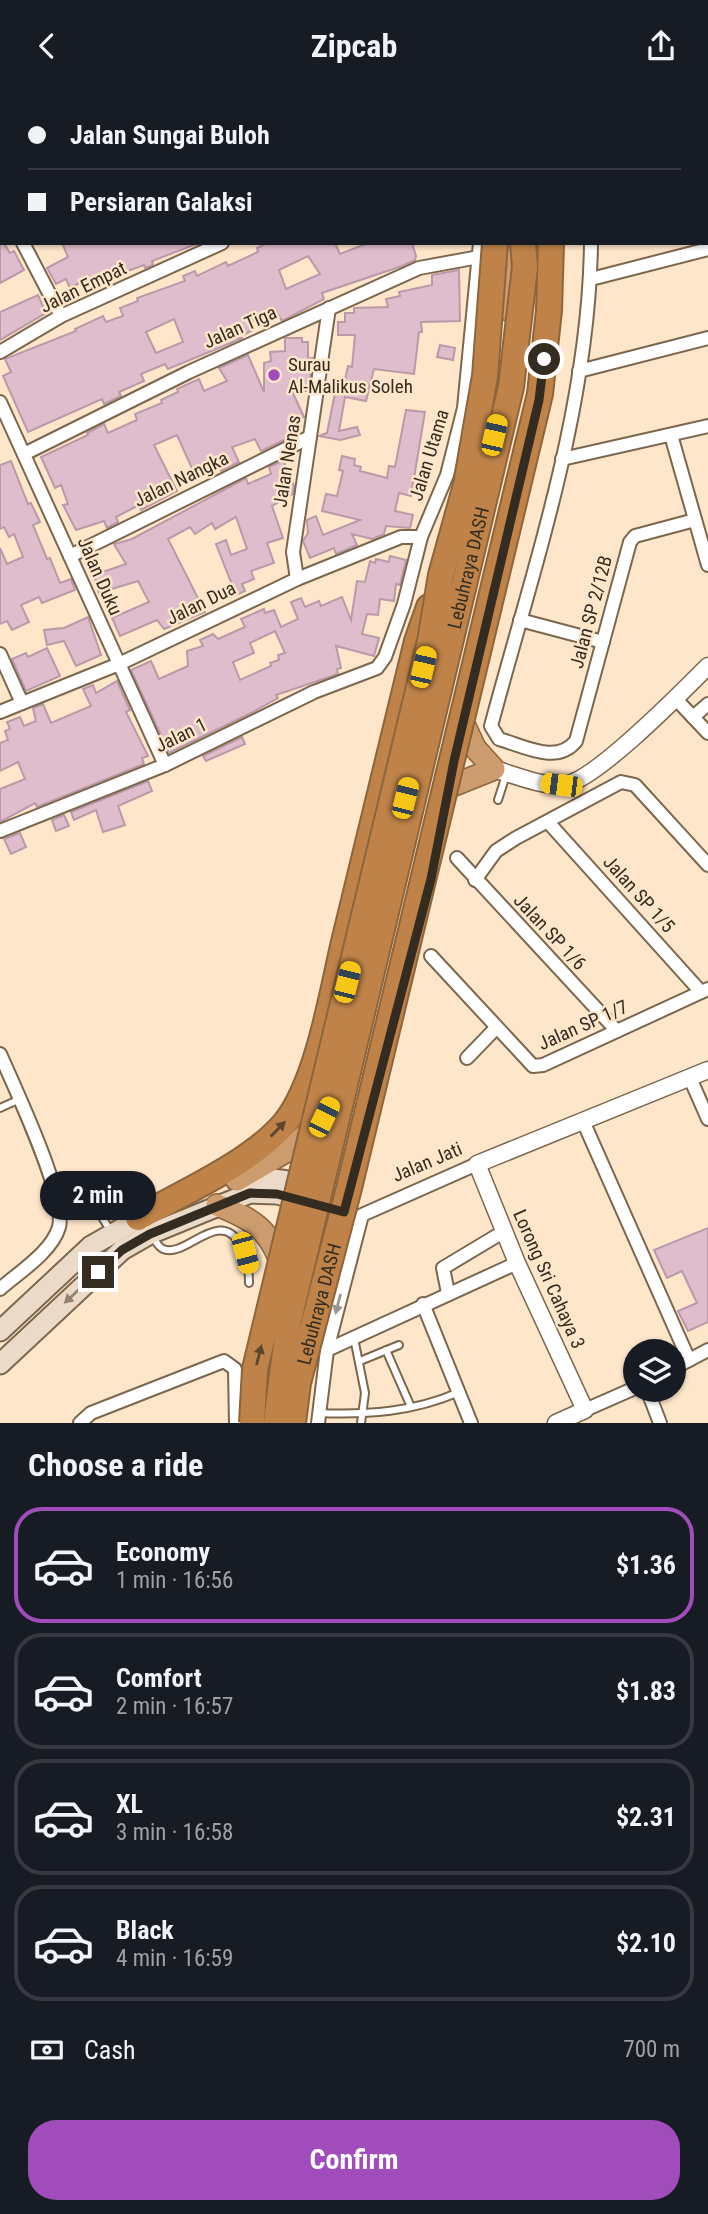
<!DOCTYPE html>
<meta charset="utf-8">
<style>
body{margin:0;font-family:"Roboto Condensed",sans-serif;background:#20242c;color:#f1f3f6;height:100vh;display:flex;flex-direction:column;font-size:26px;white-space:nowrap}
*{box-sizing:border-box;margin:0}
p{font-size:23px;color:#9ea1a6}
.icon{flex:none;width:38px;height:38px;fill:none;stroke:currentColor;stroke-width:2;stroke-linecap:round;stroke-linejoin:round}
.map{position:relative;height:1332px;overflow:hidden}
.sheet{display:flex;flex-direction:column;background:#171b24;flex:1}
.sheet>*{flex:none}
.top-card{position:absolute;left:0px;top:0px;width:709px;height:154px;box-shadow:0 2px 5px #0004;display:grid;align-content:center;height:154px;padding:0 28px;background:#171b24}
.fabs{position:absolute;left:623px;top:1248px;display:grid;gap:14px}
.fabs a{display:grid;place-items:center;width:63px;height:63px;border-radius:50%;background:#171b24;box-shadow:0 2px 5px #0004;font-size:35px}
.end{position:absolute;width:32px;height:32px;margin:-16px;border:9px solid #342c21;background:#fff;box-shadow:0 0 0 4px #fff}
.from{border-radius:50%}
.bubble{position:absolute;height:49px;border-radius:24px;background:#171b24;box-shadow:0 2px 5px #0004;font-size:23px;font-weight:700;line-height:49px;text-align:center}
.car{position:absolute;width:21px;height:42px;margin:-21px -10px;border-radius:9px;box-shadow:0 0 5px 2px #0007;background:linear-gradient(#f5c518 24%,#345 0 40%,#f5c518 0 76%,#345 0 86%,#f5c518 0)}
.top-card b{display:flex;align-items:center;gap:24px;height:66px;font-size:26px}
.top-card b+b{border-top:2px solid #363941}
.top-card i{width:18px;height:18px;background:#f1f3f6}
ul{padding:0;list-style:none}
li{display:flex;align-items:center;gap:21px;height:116px;margin:0 14px 10px;padding:0 14px;border:4px solid #363941;border-radius:28px}
li div{flex:1}
li b{display:block;font-size:26px}
li em{font-style:normal;font-weight:700}
li.current{border-color:#a04cbb}
li>.icon{width:63px;height:63px;stroke-width:1.5}
h2{padding:0 28px;font-size:32px;line-height:84px}
.pay{display:flex;align-items:center;gap:18px;height:77px;padding:0 28px;font-size:26px}
.pay p{margin-inline-start:auto}
.action{display:flex;gap:14px;margin-top:auto;padding:14px 28px}
.action a{flex:1;height:80px;border-radius:28px;background:#a04cbb;color:#fff;font-size:28px;font-weight:700;line-height:80px;text-align:center}
header{display:flex;justify-content:space-between;align-items:center;height:91px;padding:0 28px;background:#171b24;font-size:32px;font-weight:700}
.map>svg:first-child{display:block}
</style>
<header><svg class="icon" aria-label="back" viewBox="0 0 24 24"><path d="M15 5l-7 7 7 7"/></svg>Zipcab<svg class="icon" aria-label="share" viewBox="0 0 24 24"><path d="M12 15V3M7 8l5-5 5 5M5 13v7h14v-7"/></svg></header>
<div class="map">
<svg width="708" height="1332" viewBox="0 0 708 1332">
<rect width="100%" height="100%" fill="#fee6ca"/>
<g fill="#dfbdcd" stroke="#ba99a9" stroke-width="2" fill-rule="evenodd">
<polygon points="0,146 10,162 14,160 24,179 0,192"/>
<polygon points="62,152 199,152 152,170 153,174 145,177 144,174 111,186 109,182 89,191 87,188 70,197 66,188 56,193 47,177 68,166"/>
<path d="M 267,152 L 335,152 L 340,163 L 368,152 L 412,152 L 416,165 L 415,169 L 402,175 L 322,202 L 324,208 L 282,230 L 274,217 L 253,227 L 253,239 L 245,243 L 243,238 L 228,244 L 229,247 L 243,247 L 168,278 L 165,273 L 141,283 L 144,290 L 119,301 L 121,305 L 104,313 L 102,308 L 28,341 L 3,285 L 11,281 L 5,268 L 76,240 L 75,238 L 103,225 L 106,231 L 123,225 L 120,217 L 138,210 L 137,207 L 185,190 L 183,185 L 195,180 L 197,185 L 226,171 L 228,175 L 258,161 L 257,157 ZM 308,165 L 320,183 L 286,198 L 279,179 ZM 174,228 L 183,251 L 156,262 L 146,241 Z"/>
<polygon points="459,179 460,230 421,231 422,241 419,241 414,283 374,278 366,310 345,306 339,340 357,336 360,344 340,349 319,345 327,342 336,297 343,298 348,275 352,276 355,244 338,244 338,231 345,231 345,222 354,222 354,217 388,216 386,208 400,205 399,201 432,194 432,184"/>
<polygon points="38,204 46,222 0,249 0,221"/>
<polygon points="285,247 302,247 302,251 308,251 308,267 313,267 308,300 292,300 304,326 293,330 299,342 261,360 255,348 232,356 239,371 221,380 217,372 194,382 177,344 154,354 177,400 141,419 139,414 116,426 118,431 107,437 104,430 76,439 63,414 68,413 61,394 55,397 41,366 88,344 87,342 104,333 108,342 137,329 135,323 162,312 161,309 178,301 177,298 199,288 204,300 227,290 219,277 248,264 264,301 264,272 271,270 270,261 285,260"/>
<polygon points="440,254 455,257 453,269 437,266"/>
<polygon points="406,319 425,321 411,405 399,402 395,420 413,424 410,437 386,435 384,443 372,448 352,443 357,454 336,463 334,457 310,467 303,450 308,442 307,429 316,425 323,444 360,429 322,420 326,403 337,405 343,380 339,379 342,365 355,368 354,374 361,376 360,380 387,387 389,375 395,376"/>
<polygon points="283,369 294,395 293,403 272,415 283,447 267,452 274,472 251,480 254,488 242,493 245,500 236,504 216,453 226,449 231,464 247,458 236,426 215,438 212,432 195,443 190,436 168,448 205,521 164,538 157,529 120,545 112,527 149,511 138,490 99,502 94,484 126,473 114,453 132,448 246,387 248,393 271,383 269,376"/>
<polygon points="11,370 28,413 31,412 40,431 33,434 47,468 50,467 60,492 71,488 75,499 42,512 39,506 21,514 29,531 12,539 7,530 0,533 0,457 7,473 23,466 14,443 9,446 4,436 0,438 0,374"/>
<path d="M 390,465 L 406,469 L 400,494 L 396,493 L 394,510 L 380,508 L 378,524 L 367,523 L 362,543 L 379,547 L 374,565 L 336,555 L 341,577 L 337,578 L 338,583 L 276,604 L 278,607 L 253,621 L 169,662 L 131,579 L 151,570 L 159,588 L 188,575 L 187,560 L 203,555 L 200,549 L 213,543 L 218,548 L 245,536 L 241,528 L 264,518 L 265,522 L 274,519 L 281,536 L 298,528 L 291,511 L 301,507 L 305,516 L 319,510 L 321,515 L 342,506 L 351,529 L 357,490 L 365,491 L 370,470 L 375,472 L 376,468 L 389,471 ZM 275,540 L 285,562 L 278,564 L 279,569 L 270,572 L 271,575 L 240,589 L 233,571 L 254,562 L 250,552 Z"/>
<polygon points="88,526 101,564 76,575 64,550 47,554 44,539 64,537"/>
<polygon points="47,557 60,585 26,600 12,568 26,562 28,566"/>
<polygon points="117,590 130,619 126,621 148,665 142,667 144,673 37,716 35,712 0,731 0,698 25,688 18,671 0,680 0,652 8,649 5,640 10,638 7,631 20,626 24,635 36,630 33,617 43,613 51,632 91,615 83,598 93,594 96,602"/>
<polygon points="242,646 245,653 206,670 203,665"/>
<polygon points="148,690 152,700 118,715 125,734 103,741 96,719 74,729 71,721"/>
<polygon points="64,724 69,735 56,740 52,729"/>
<polygon points="20,742 26,756 11,763 4,748"/>
<polygon points="708,1137 708,1231 688,1240 678,1220 697,1212 682,1180 667,1187 654,1159"/>
</g>
<g fill="none" stroke-linecap="round" stroke-linejoin="round">
<defs>
<g id="service">
<polyline points="498,709 506,684"/>
<polyline points="0,1017 20,1008"/>
<polyline points="85,1099 110,1139"/>
<path d="M 152,1145 C 155,1149 158,1156 163,1158 C 186,1168 220,1114 241,1155 C 248,1167 249,1179 249,1192"/>
<polyline points="354,1247 365,1302 361,1332"/>
<polyline points="386,1259 411,1316"/>
<polyline points="360,1270 399,1254"/>
<path d="M 318,1322 C 367,1324 414,1321 459,1301"/>
</g>
<g id="minor">
<polyline points="469,0 470,2"/>
<polyline points="586,0 586,2"/>
<polyline points="674,0 675,2"/>
<polyline points="68,2 72,0"/>
<polyline points="0,43 2,42"/>
<polyline points="707,71 708,71"/>
<polyline points="0,115 2,118"/>
<polyline points="23,152 61,225"/>
<path d="M 591,152 C 589,317 533,478 491,635 L 499,648 C 524,655 557,674 576,650 L 630,451 L 635,445 L 695,429"/>
<polyline points="591,188 708,158"/>
<polyline points="0,261 61,225 222,152"/>
<polyline points="579,280 708,247"/>
<polyline points="0,311 165,674"/>
<polyline points="671,344 708,474"/>
<polyline points="24,363 189,281 419,177 479,166"/>
<polyline points="562,368 708,335"/>
<polyline points="70,465 310,346"/>
<polyline points="297,488 293,461 329,217"/>
<polyline points="520,529 603,551"/>
<polyline points="0,563 22,612"/>
<polyline points="675,607 708,642"/>
<polyline points="0,621 119,573 297,488 401,446 421,446"/>
<polyline points="693,626 708,613"/>
<polyline points="548,731 701,901"/>
<polyline points="0,740 165,674 314,601 377,577 385,566 404,513 421,446 447,384 464,317 480,152"/>
<polyline points="457,767 617,940"/>
<polyline points="475,789 496,760 516,747 621,691 635,694 708,774"/>
<polyline points="431,865 533,975 543,974 708,898"/>
<path d="M 0,963 C 14,995 67,1107 59,1136 C 52,1161 18,1182 0,1198"/>
<polyline points="467,967 496,937"/>
<polyline points="690,987 708,1028"/>
<polyline points="583,1030 689,1269"/>
<polyline points="448,1202 443,1177 503,1141"/>
<polyline points="423,1213 471,1332"/>
<polyline points="327,1259 517,1172"/>
<polyline points="674,1277 708,1259"/>
<polyline points="647,1298 660,1332"/>
<polyline points="585,1319 635,1297"/>
<polyline points="80,1332 91,1322 224,1270 235,1278 236,1332"/>
<polyline points="318,1332 327,1259 362,1124 477,1073"/>
</g>
<g id="tertiary">
<path d="M 494,678 C 515,684 540,695 563,694 C 593,692 683,600 708,575"/>
<polyline points="556,1332 585,1319 517,1172 477,1073 708,979"/>
</g>
<g id="secondary">
<path d="M 236,1089 C 274,1082 312,1096 348,1105"/>
<polyline points="0,1240 91,1155 149,1122"/>
<polyline points="0,1273 122,1159 150,1143 250,1102 277,1103 344,1121"/>
</g>
<g id="trunk">
<polyline points="537,0 537,2"/>
<polyline points="510,220 511,152"/>
<polyline points="449,696 494,678 475,657 463,631"/>
<polyline points="237,1089 287,1060 316,1035"/>
<path d="M 217,1114 C 255,1129 269,1138 283,1177"/>
</g>
<g id="motorway">
<polyline points="484,0 484,2"/>
<polyline points="508,0 509,2"/>
<polyline points="550,0 550,2"/>
<path d="M 138,1127 C 184,1101 251,1072 285,1032 C 318,991 332,902 344,851 C 368,751 393,650 417,550 L 429,516"/>
</g>
</defs>
<use href="#service" stroke="#7b674e" stroke-width="10"/>
<use href="#minor" stroke="#7b674e" stroke-width="16"/>
<use href="#tertiary" stroke="#7b674e" stroke-width="19"/>
<use href="#secondary" stroke="#7b674e" stroke-width="23"/>
<use href="#trunk" stroke="#8e653b" stroke-width="24"/>
<use href="#motorway" stroke="#8e653b" stroke-width="28"/>
<use href="#service" stroke="#fff" stroke-width="6"/>
<use href="#minor" stroke="#fff" stroke-width="12"/>
<use href="#tertiary" stroke="#fff" stroke-width="16"/>
<use href="#secondary" stroke="#ecdac8" stroke-width="19"/>
<use href="#trunk" stroke="#cc9c6e" stroke-width="21"/>
<use href="#motorway" stroke="#bf8349" stroke-width="24"/>
<defs>
<g id="motorway-bridge">
<polyline points="252,1332 255,1278 430,550 441,484 466,394 485,285 495,152"/>
<path id="s1" d="M 276,1332 L 289,1229 L 511,296 L 525,176 L 523,152"/>
<path id="s2" d="M 293,1332 L 298,1292 L 349,1097 L 540,303 L 549,219 L 551,152"/>
</g>
</defs>
<use href="#motorway-bridge" stroke="#8e653b" stroke-width="28" stroke-linecap="butt"/>
<use href="#motorway-bridge" stroke="#bf8349" stroke-width="24"/>
</g>
<defs><path id="oneway-solid" d="M-6-.8H1V-3.2L6.5 0L1 3.2V.8H-6Z" transform="scale(1.75)"/></defs>
<g fill="#5e462d">
<use href="#oneway-solid" transform="translate(278 1038) rotate(-46)"/>
<use href="#oneway-solid" transform="translate(259 1264) rotate(-76)"/>
</g>
<use fill="#908374" href="#oneway-solid" transform="translate(72 1205) rotate(137)"/>
<use fill="#9a9690" href="#oneway-solid" transform="translate(338 1213) rotate(104)"/>
<g fill="none" stroke-linecap="round" stroke-linejoin="round">
<polyline stroke="#342c21" stroke-width="9" points="98,1181 122,1159 150,1143 250,1102 277,1103 344,1121 431,788 454,670 539,309 544,268"/>
</g>
<circle fill="#a04cbb" stroke="#fee6ca" stroke-width="2.5" cx="274" cy="284" r="7"/>
<g text-anchor="middle" dominant-baseline="central" stroke-width="5" stroke-linejoin="round" paint-order="stroke">
<g font-size="19" fill="#342c21" stroke="#fee6ca">
<text transform="translate(83 196) rotate(-26)">Jalan Empat</text>
<text transform="translate(240 236) rotate(-24)">Jalan Tiga</text>
<text transform="translate(429 364) rotate(-73)">Jalan Utama</text>
<text transform="translate(287 370) rotate(-81)">Jalan Nenas</text>
<text transform="translate(181 388) rotate(-26)">Jalan Nangka</text>
<text stroke="none"><textPath href="#s1" startOffset="877">Lebuhraya DASH</textPath></text>
<text transform="translate(100 485) rotate(66)">Jalan Duku</text>
<text transform="translate(201 512) rotate(-26)">Jalan Dua</text>
<text transform="translate(591 521) rotate(-75)">Jalan SP 2/12B</text>
<text transform="translate(181 644) rotate(-26)">Jalan 1</text>
<text transform="translate(639 803) rotate(48)">Jalan SP 1/5</text>
<text transform="translate(550 841) rotate(47)">Jalan SP 1/6</text>
<text transform="translate(583 934) rotate(-24)">Jalan SP 1/7</text>
<text transform="translate(427 1071) rotate(-23)">Jalan Jati</text>
<text transform="translate(549 1188) rotate(66)">Lorong Sri Cahaya 3</text>
<text stroke="none"><textPath href="#s2" startOffset="122">Lebuhraya DASH</textPath></text>
</g>
<g font-size="19" fill="#342c21" stroke="#fee6ca" text-anchor="start">
<text x="288" y="273">Surau<tspan x="288" dy="22">Al-Malikus Soleh</tspan></text>
</g>
</g>
</svg>
<div class="fabs">
<a><svg class="icon" aria-label="layers" viewBox="0 0 24 24"><path d="M12 4l9 5-9 5-9-5zM3 14l9 5 9-5"/></svg></a>
</div>
<i class="end from" style="left:544px;top:268px"></i>
<i class="end" style="left:98px;top:1181px"></i>
<div class="bubble" style="left:40px;top:1080px;width:116px">2 min</div>
<i class="car" style="left:494px;top:344px;rotate:13deg"></i>
<i class="car" style="left:423px;top:576px;rotate:13deg"></i>
<i class="car" style="left:561px;top:694px;rotate:277deg"></i>
<i class="car" style="left:405px;top:707px;rotate:14deg"></i>
<i class="car" style="left:347px;top:891px;rotate:14deg"></i>
<i class="car" style="left:324px;top:1026px;rotate:26deg"></i>
<i class="car" style="left:245px;top:1162px;rotate:165deg"></i>
<div class="top-card">
<b><i class="from"></i>Jalan Sungai Buloh</b>
<b><i></i>Persiaran Galaksi</b>
</div>
</div>
<section class="sheet">
<h2>Choose a ride</h2>
<ul>
<li class="current"><svg class="icon" aria-label="car" viewBox="0 0 24 24"><path d="M5 17H2v-5l4-1 3-4h7l3 4 3 1v5h-3M9 17h6M6 11h13"/><circle cx="7" cy="17" r="2"/><circle cx="17" cy="17" r="2"/></svg><div><b>Economy</b><p>1 min · 16:56</p></div><em>$1.36</em></li>
<li><svg class="icon" aria-label="car" viewBox="0 0 24 24"><path d="M5 17H2v-5l4-1 3-4h7l3 4 3 1v5h-3M9 17h6M6 11h13"/><circle cx="7" cy="17" r="2"/><circle cx="17" cy="17" r="2"/></svg><div><b>Comfort</b><p>2 min · 16:57</p></div><em>$1.83</em></li>
<li><svg class="icon" aria-label="car" viewBox="0 0 24 24"><path d="M5 17H2v-5l4-1 3-4h7l3 4 3 1v5h-3M9 17h6M6 11h13"/><circle cx="7" cy="17" r="2"/><circle cx="17" cy="17" r="2"/></svg><div><b>XL</b><p>3 min · 16:58</p></div><em>$2.31</em></li>
<li><svg class="icon" aria-label="car" viewBox="0 0 24 24"><path d="M5 17H2v-5l4-1 3-4h7l3 4 3 1v5h-3M9 17h6M6 11h13"/><circle cx="7" cy="17" r="2"/><circle cx="17" cy="17" r="2"/></svg><div><b>Black</b><p>4 min · 16:59</p></div><em>$2.10</em></li>
</ul>
<div class="pay"><svg class="icon" aria-label="cash" viewBox="0 0 24 24"><path d="M3 7h18v10H3z"/><circle cx="12" cy="12" r="2"/></svg>Cash<p>700 m</p></div>
<div class="action"><a>Confirm</a></div>
</section>
